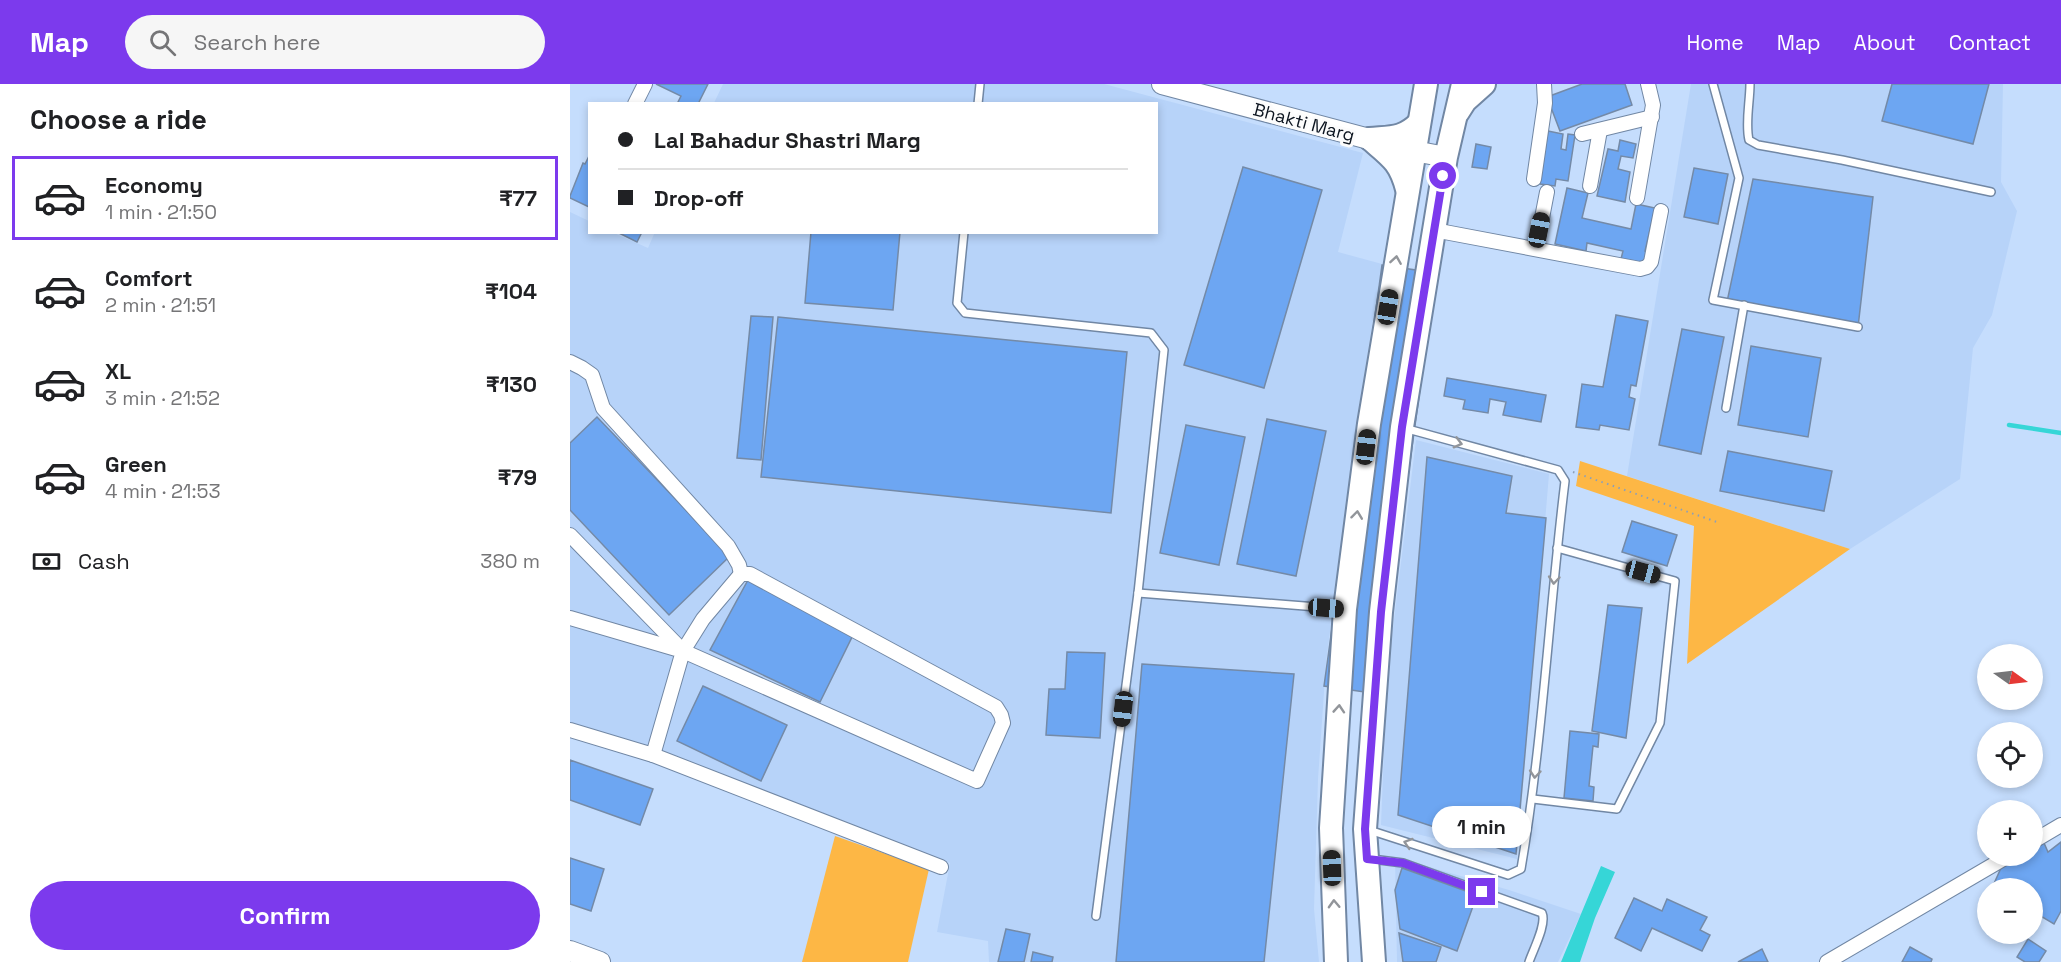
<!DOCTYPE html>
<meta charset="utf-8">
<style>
body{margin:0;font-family:"Space Grotesk",sans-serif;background:#f6f6f6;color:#202124;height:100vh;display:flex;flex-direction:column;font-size:22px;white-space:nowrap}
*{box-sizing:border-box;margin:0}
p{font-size:20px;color:#757577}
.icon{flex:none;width:33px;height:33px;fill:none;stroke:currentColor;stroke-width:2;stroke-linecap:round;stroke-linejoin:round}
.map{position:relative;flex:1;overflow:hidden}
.side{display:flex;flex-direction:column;background:#fff;width:570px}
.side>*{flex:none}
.banner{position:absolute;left:18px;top:18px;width:570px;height:132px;border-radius:0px;box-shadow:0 3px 9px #0003;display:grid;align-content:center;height:132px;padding:0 30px;background:#fff}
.needle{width:39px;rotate:104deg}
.tools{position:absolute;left:1407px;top:560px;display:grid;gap:12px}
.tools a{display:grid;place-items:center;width:66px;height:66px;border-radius:50%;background:#fff;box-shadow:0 3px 9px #0003;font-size:30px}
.end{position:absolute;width:27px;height:27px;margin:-14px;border:8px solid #7c3aed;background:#fff;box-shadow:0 0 0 3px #fff}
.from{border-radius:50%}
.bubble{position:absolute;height:42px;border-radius:21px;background:#fff;box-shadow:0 3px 9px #0003;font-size:20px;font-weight:700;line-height:42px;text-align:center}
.car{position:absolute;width:18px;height:36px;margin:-18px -9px;border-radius:8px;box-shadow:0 0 4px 2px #0007;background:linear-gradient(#222 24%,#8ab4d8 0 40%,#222 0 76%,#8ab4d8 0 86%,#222 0)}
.banner b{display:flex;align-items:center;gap:21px;height:57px;font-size:22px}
.banner b+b{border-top:2px solid #e0e0e0}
.banner i{width:15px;height:15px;background:#202124}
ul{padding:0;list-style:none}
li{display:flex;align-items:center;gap:18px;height:84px;margin:0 12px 9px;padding:0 18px;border:3px solid transparent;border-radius:0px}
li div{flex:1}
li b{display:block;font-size:22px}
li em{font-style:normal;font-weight:700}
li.current{border-color:#7c3aed}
li>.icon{width:54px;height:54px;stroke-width:1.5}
h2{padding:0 30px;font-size:27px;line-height:72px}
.pay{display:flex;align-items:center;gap:15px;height:66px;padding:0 30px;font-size:22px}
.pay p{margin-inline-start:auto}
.button{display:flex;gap:12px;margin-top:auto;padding:12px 30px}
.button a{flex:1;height:69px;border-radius:36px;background:#7c3aed;color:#fff;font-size:24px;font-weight:700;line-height:69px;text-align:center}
header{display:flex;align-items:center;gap:36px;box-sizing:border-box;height:84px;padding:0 30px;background:#7c3aed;color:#fff}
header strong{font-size:28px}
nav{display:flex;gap:33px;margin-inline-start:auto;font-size:21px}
.search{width:420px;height:54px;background:#f6f6f6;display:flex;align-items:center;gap:15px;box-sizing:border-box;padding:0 21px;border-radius:33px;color:#757577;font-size:22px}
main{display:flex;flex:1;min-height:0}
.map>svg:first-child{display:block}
</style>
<header>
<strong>Map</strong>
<div class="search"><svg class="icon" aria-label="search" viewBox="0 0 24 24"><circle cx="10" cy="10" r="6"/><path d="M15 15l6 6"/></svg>Search here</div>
<nav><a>Home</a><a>Map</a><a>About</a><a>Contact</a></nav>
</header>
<main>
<section class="side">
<h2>Choose a ride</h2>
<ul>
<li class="current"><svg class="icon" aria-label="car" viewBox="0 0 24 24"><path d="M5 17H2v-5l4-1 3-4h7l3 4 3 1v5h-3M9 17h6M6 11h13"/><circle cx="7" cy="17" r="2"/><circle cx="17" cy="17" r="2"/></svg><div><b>Economy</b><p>1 min · 21:50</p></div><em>₹77</em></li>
<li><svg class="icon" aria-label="car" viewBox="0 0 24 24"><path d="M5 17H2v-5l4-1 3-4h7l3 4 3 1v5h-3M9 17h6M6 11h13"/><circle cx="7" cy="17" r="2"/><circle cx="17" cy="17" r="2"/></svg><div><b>Comfort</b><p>2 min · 21:51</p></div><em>₹104</em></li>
<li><svg class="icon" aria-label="car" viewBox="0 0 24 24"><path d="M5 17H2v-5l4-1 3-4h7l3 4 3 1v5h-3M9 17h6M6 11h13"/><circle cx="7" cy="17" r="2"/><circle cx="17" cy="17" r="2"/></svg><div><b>XL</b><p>3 min · 21:52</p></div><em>₹130</em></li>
<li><svg class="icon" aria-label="car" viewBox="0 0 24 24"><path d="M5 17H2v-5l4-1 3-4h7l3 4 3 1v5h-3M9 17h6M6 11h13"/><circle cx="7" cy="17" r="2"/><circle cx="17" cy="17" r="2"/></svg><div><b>Green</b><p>4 min · 21:53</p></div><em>₹79</em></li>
</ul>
<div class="pay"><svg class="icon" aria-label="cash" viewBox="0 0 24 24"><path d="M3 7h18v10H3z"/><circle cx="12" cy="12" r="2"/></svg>Cash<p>380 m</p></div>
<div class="button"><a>Confirm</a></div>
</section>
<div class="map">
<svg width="1491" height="878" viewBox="0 0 1491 878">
<rect width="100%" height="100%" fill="#c5ddfd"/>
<g fill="#b7d3f9">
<polygon points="153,0 534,0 793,69 768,168 812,180 787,335 756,579 748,695 744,825 749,878 419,878 418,857 367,848 380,779 104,673 0,642 0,128 19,137 20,148 44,149 78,164 85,148 586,148 586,20 144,19"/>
<polygon points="1121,0 1433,0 1431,98 1447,127 1422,231 1403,264 1390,395 1280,465 1057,392"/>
<polygon points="846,356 979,390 947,775 811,741 817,593"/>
<polygon points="825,773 939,806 1011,830 988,878 827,878"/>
</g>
<g fill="#fdb745">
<polygon points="1010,377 1280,465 1117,580 1124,442 1006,402"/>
<polygon points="265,752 359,785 338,878 232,878"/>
</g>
<polygon fill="#36d6d7" points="1031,782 1045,788 1025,834 1010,878 991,878"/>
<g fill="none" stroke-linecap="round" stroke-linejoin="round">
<polyline stroke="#36d6d7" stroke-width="4.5" points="1439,341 1491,349"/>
</g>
<g fill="#6da6f2" stroke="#748aa7" stroke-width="1.5">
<polygon points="86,0 138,0 128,20 107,20 111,12"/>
<polygon points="1012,0 1055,0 1062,21 990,47 977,13"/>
<polygon points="1322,0 1419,0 1403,60 1312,37"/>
<polygon points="978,47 993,50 991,65 996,66 998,50 1005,51 998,97 986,95 985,102 970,100"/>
<polygon points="1050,56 1066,60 1063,74 1051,72 1048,85 1060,88 1055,118 1027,112 1038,65 1048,67"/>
<polygon points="906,60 921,63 917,85 902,83"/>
<polygon points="20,70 20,121 19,123 0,114 0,112 13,79 15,80"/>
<polygon points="673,83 752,106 694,304 614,281"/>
<polygon points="1124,84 1158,90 1148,140 1114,133"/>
<polygon points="1183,95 1303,113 1288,243 1157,218"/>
<polygon points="997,104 1018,109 1012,134 1061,145 1066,120 1085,124 1075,167 1077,168 1075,180 1051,175 1053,167 1017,159 1016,167 985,160"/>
<polygon points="47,148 72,148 67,158"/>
<polygon points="241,148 330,148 323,226 235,219"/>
<polygon points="812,181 866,189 808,610 754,602"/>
<polygon points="1046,231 1078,237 1066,302 1061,301 1059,313 1065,315 1059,346 1030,341 1029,346 1006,343 1012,300 1033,303"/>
<polygon points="181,232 203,233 191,376 167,374"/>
<polygon points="208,233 557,268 541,429 191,393"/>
<polygon points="1112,245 1154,253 1131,370 1089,361"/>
<polygon points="1181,262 1251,274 1238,353 1168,341"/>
<polygon points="877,294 976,311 971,338 933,331 936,318 920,315 918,329 893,325 895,316 874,312"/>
<polygon points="27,333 160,472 99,531 0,426 0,359"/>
<polygon points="697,335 756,347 726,492 667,480"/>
<polygon points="616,341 675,353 649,481 590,469"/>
<polygon points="1158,367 1262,387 1254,427 1150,407"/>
<polygon points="857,373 942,392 936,429 976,434 946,770 828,731"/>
<polygon points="1062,437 1107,451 1097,482 1052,468"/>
<polygon points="178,496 285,547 250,618 140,566"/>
<polygon points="1038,521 1072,524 1056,654 1022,647"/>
<polygon points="497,568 535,569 530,654 476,651 479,605 495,605"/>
<polygon points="572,580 724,590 694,878 546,878"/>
<polygon points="133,602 217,641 191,697 107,657"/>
<polygon points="1000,647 1029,650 1028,663 1023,662 1019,702 1024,703 1023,717 994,714"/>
<polygon points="0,676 83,705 70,741 0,716"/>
<polygon points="1491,758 1491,827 1484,840 1462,827 1462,804 1422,804 1431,784 1453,771 1462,771 1462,765 1474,759 1478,768"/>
<polygon points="0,774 34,785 21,827 0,820"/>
<polygon points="832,784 907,811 887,867 830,845 825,806"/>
<polygon points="1064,814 1092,827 1097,815 1137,833 1130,846 1140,851 1132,867 1082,844 1071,867 1045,854"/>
<polygon points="436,845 460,850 454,878 428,878"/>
<polygon points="829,849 871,863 866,878 833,878"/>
<polygon points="1458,855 1476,867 1469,878 1455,878 1447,873"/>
<polygon points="1340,863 1362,875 1361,878 1332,878"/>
<polygon points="1192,865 1198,878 1168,878"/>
<polygon points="463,868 483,873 482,878 461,878"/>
</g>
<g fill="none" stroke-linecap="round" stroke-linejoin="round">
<defs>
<g id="lane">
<polyline points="1143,0 1169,94 1143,216 1288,243"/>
<path d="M 1180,0 C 1180,18 1175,39 1179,56 L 1188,61 L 1272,76 L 1421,108"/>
<polyline points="408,20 410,0"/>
<polyline points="394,148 387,219 395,229 581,249 594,266 568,509 526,832"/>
<polyline points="1156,324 1174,221"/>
<polyline points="568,509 772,525"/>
<polyline points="963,715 1047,725 1090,639 1105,497 987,464"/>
<path d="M 799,746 L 938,791 L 951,785 C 973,656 979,526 995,397 L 988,386 L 834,344"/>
<path d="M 802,775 L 833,779 L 972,829 C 977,840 963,866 959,878"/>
</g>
<g id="street">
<polyline points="65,20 75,0"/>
<polyline points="1012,50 1082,33"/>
<polyline points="964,95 975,19 974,0"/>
<polyline points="1020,102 1030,46"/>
<polyline points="1067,114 1083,21 1078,0"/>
<polyline points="864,146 1070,185 1077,183 1081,178 1091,127"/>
<polyline points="966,165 977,108"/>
<polyline points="0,278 12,284 22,291 33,324 158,462 169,481 171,490"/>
<polyline points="0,451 111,565"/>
<polyline points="0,534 113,567 407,697 433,639 431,631 426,623 180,490 171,490 133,535 113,567 83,671 0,646"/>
<polyline points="83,671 371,783"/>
<polyline points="1462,758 1491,741"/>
<polyline points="1257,878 1440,771"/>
</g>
<g id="secondary">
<polyline points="592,0 844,67 876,73"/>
<polyline points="0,867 30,878"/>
</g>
<g id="primary">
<polyline points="888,28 895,17 914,0"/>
<path d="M 800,55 C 821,73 830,78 837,105"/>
<path d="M 800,55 C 821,53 833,55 849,39"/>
<polyline points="766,878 761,744 775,525 799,340 856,0"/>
<polyline points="804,878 795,745 811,528 832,343 876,73 893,0"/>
</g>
</defs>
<use href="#lane" stroke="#7187a4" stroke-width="10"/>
<use href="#street" stroke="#7187a4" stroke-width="16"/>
<use href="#secondary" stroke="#7187a4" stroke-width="22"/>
<use href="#primary" stroke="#7187a4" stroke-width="26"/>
<polyline stroke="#8c9fb8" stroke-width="2" stroke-dasharray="1.5 4.5" stroke-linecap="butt" points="1003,388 1147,438"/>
<use href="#lane" stroke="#fff" stroke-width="7"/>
<use href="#street" stroke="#fff" stroke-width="14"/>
<use href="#secondary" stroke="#fff" stroke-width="20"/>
<use href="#primary" stroke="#fff" stroke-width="22"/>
</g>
<defs><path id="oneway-chevron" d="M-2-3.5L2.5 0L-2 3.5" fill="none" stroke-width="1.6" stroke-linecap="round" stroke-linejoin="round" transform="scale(1.5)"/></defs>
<g stroke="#92959a">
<use href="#oneway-chevron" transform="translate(826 176) rotate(-81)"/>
<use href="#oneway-chevron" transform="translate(888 359) rotate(15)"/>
<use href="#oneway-chevron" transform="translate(787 431) rotate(-83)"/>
<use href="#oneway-chevron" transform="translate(984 496) rotate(95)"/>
<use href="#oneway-chevron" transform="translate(769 625) rotate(-86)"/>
<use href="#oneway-chevron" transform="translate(965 690) rotate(95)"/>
<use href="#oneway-chevron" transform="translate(838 759) rotate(-162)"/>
<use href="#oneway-chevron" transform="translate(764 820) rotate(-92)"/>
</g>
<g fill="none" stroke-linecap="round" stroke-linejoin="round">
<polyline stroke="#7c3aed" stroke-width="8" points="873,92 832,343 811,528 795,745 797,775 833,779 912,808"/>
</g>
<g text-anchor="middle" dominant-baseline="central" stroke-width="6" stroke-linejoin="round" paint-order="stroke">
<g font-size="18" fill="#0c141f" stroke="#fcfcfc">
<text transform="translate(734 38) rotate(15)">Bhakti Marg</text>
</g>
</g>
</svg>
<div class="tools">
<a><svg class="needle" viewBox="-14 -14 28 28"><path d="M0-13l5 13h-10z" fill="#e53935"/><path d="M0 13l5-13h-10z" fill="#757577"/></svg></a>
<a><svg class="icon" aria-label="locate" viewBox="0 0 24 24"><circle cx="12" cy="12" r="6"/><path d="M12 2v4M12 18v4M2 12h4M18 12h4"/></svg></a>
<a>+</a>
<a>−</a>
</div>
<i class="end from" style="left:873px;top:92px"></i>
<i class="end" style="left:912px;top:808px"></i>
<div class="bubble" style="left:862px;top:722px;width:99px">1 min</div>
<i class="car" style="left:969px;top:146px;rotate:11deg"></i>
<i class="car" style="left:818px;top:223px;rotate:9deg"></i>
<i class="car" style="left:796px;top:363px;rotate:7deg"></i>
<i class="car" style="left:1073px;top:488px;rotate:105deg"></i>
<i class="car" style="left:756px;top:524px;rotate:94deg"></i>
<i class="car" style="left:553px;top:625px;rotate:187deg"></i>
<i class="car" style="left:762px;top:784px;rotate:358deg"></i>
<div class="banner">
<b><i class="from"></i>Lal Bahadur Shastri Marg</b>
<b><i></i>Drop-off</b>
</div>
</div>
</main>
